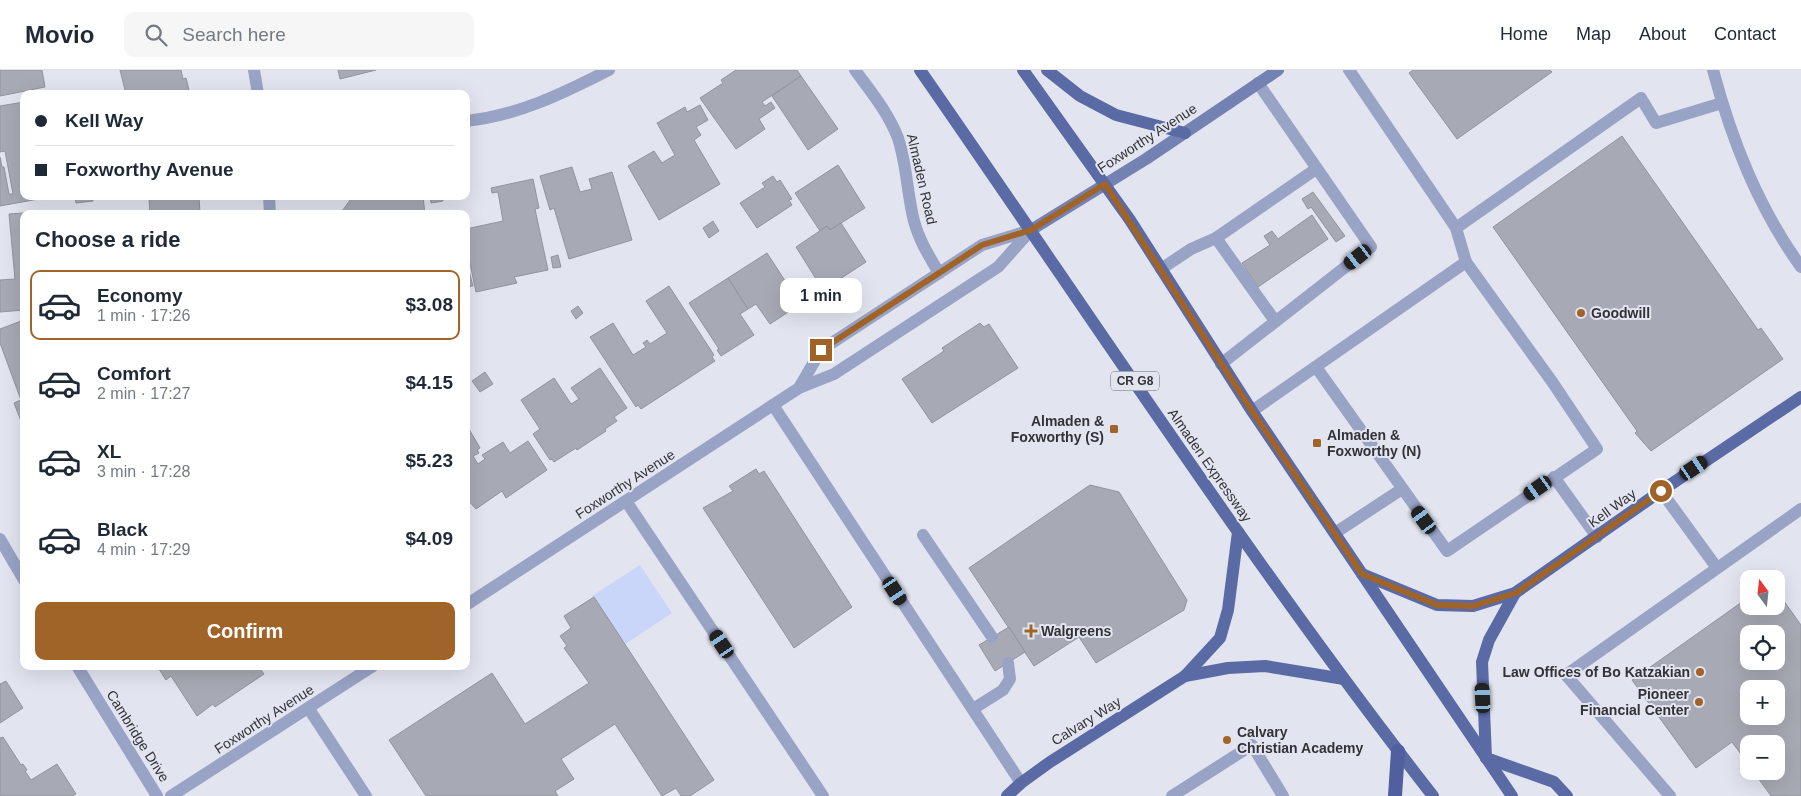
<!DOCTYPE html>
<meta charset="utf-8">
<style>
body{margin:0;font-family:Arial,sans-serif;background:#f6f6f7;color:#1f2937;height:100vh;display:flex;flex-direction:column;font-size:19px;white-space:nowrap}
*{box-sizing:border-box;margin:0}
p{font-size:16px;color:#747a83}
.icon{flex:none;width:28px;height:28px;fill:none;stroke:currentColor;stroke-width:2;stroke-linecap:round;stroke-linejoin:round}
.map{position:relative;flex:1;overflow:hidden}
.drawer{position:absolute;left:20px;top:140px;width:450px;height:460px;display:flex;flex-direction:column;background:#fff;border-radius:10px;box-shadow:0 5px 20px #0002}
.drawer>*{flex:none}
.hud{position:absolute;left:20px;top:20px;width:450px;height:110px;border-radius:10px;box-shadow:0 5px 20px #0002;display:grid;align-content:center;height:110px;padding:0 15px;background:#fff}
.needle{width:32px;rotate:345deg}
.tools{position:absolute;left:1740px;top:500px;display:grid;gap:10px}
.tools a{display:grid;place-items:center;width:45px;height:45px;border-radius:10px;background:#fff;box-shadow:0 5px 20px #0002;font-size:25px}
.end{position:absolute;width:22px;height:22px;margin:-11px;border:6px solid #a16428;background:#fff;box-shadow:0 0 0 2px #fff}
.from{border-radius:50%}
.bubble{position:absolute;height:35px;border-radius:10px;background:#fff;box-shadow:0 5px 20px #0002;font-size:16px;font-weight:700;line-height:35px;text-align:center}
.car{position:absolute;width:15px;height:30px;margin:-15px -8px;border-radius:6px;box-shadow:0 0 4px 1px #0007;background:linear-gradient(#222 24%,#8ab4d8 0 40%,#222 0 76%,#8ab4d8 0 86%,#222 0)}
.hud b{display:flex;align-items:center;gap:18px;height:48px;font-size:19px}
.hud b+b{border-top:1px solid #e0e1e3}
.hud i{width:12px;height:12px;background:#1f2937}
ul{padding:0;list-style:none}
li{display:flex;align-items:center;gap:15px;height:70px;margin:0 10px 8px;padding:0 5px;border:2px solid transparent;border-radius:10px}
li div{flex:1}
li b{display:block;font-size:19px}
li em{font-style:normal;font-weight:700}
li.on{border-color:#a16428}
li>.icon{width:45px;height:45px;stroke-width:1.5}
h2{padding:0 15px;font-size:22px;line-height:60px}
.button{display:flex;gap:10px;margin-top:auto;padding:10px 15px}
.button a{flex:1;height:58px;border-radius:10px;background:#a16428;color:#fff;font-size:20px;font-weight:700;line-height:58px;text-align:center}
header{display:flex;align-items:center;gap:30px;box-sizing:border-box;height:70px;padding:0 25px;background:#fff;border-bottom:1px solid #e0e1e3}
header strong{font-size:24px}
nav{display:flex;gap:28px;margin-inline-start:auto;font-size:18px}
.search{width:350px;height:45px;background:#f6f6f7;display:flex;align-items:center;gap:12px;box-sizing:border-box;padding:0 18px;border-radius:10px;color:#747a83;font-size:19px}
.map>svg:first-child{display:block}
</style>
<header>
<strong>Movio</strong>
<div class="search"><svg class="icon" aria-label="search" viewBox="0 0 24 24"><circle cx="10" cy="10" r="6"/><path d="M15 15l6 6"/></svg>Search here</div>
<nav><a>Home</a><a>Map</a><a>About</a><a>Contact</a></nav>
</header>
<div class="map">
<svg width="1801" height="726" viewBox="0 0 1801 726">
<rect width="100%" height="100%" fill="#e2e5f0"/>
<polygon fill="#c9d5f9" points="640,495 672,543 624,575 592,526"/>
<g fill="#a7aab4" stroke="#90949d" fill-rule="evenodd">
<polygon points="0,0 42,0 45,17 0,26"/>
<polygon points="120,0 181,0 183,9 186,8 190,24 126,24"/>
<polygon points="338,0 376,0 340,9"/>
<polygon points="736,0 797,0 801,6 762,32 765,36 771,32 775,38 759,49 765,59 736,79 700,28 723,13 721,10"/>
<polygon points="1413,0 1550,0 1552,2 1457,69 1409,3"/>
<polygon points="801,6 838,59 808,80 772,26"/>
<polygon points="24,32 24,126 55,126 0,136 0,87 2,97 4,97 9,124 13,124 5,81 0,82 0,36"/>
<polygon points="700,35 708,50 696,57 701,65 694,70 720,114 659,150 628,96 654,81 662,93 675,85 657,53 685,37 687,42"/>
<polygon points="1622,66 1758,260 1761,258 1783,289 1651,381 1635,363 1637,361 1493,157"/>
<polygon points="838,95 865,138 830,160 827,156 820,161 795,123"/>
<polygon points="572,97 580,122 592,119 589,109 612,102 632,170 569,189 554,138 550,140 540,106"/>
<polygon points="773,106 777,112 780,110 792,129 789,130 792,135 757,158 740,133 765,117 762,113"/>
<polygon points="533,109 539,138 535,139 548,200 514,207 517,213 476,222 466,175 466,159 503,151 498,122 492,123 491,118"/>
<polygon points="1313,122 1345,166 1336,172 1311,137 1308,139 1302,129"/>
<polygon points="75,126 92,126 93,131 76,133"/>
<polygon points="140,126 199,126 200,144 150,144 149,128"/>
<polygon points="353,126 423,126 425,144 340,144"/>
<polygon points="430,126 443,126 443,131 431,133"/>
<polygon points="53,141 54,144 24,144 24,240 0,242 0,210 15,209 9,144"/>
<polygon points="1312,145 1328,169 1258,217 1242,193 1270,175 1264,166 1272,161 1278,169"/>
<polygon points="713,151 719,161 709,168 703,158"/>
<polygon points="841,153 866,192 823,220 796,177 827,156 830,160"/>
<polygon points="767,183 795,226 797,225 802,233 770,254 756,234 748,239 728,208"/>
<polygon points="558,185 561,197 553,198 551,187"/>
<polygon points="469,201 473,216 466,217 466,202"/>
<polygon points="728,208 748,239 740,244 754,265 721,286 717,280 719,279 689,233"/>
<polygon points="669,216 714,285 712,287 715,291 641,339 638,335 636,337 590,267 613,253 633,285 646,277 643,273 647,270 650,274 667,263 646,231"/>
<polygon points="578,236 583,243 576,249 571,241"/>
<polygon points="24,250 24,359 14,333 21,330 0,273 0,259"/>
<polygon points="980,253 984,257 989,254 1018,298 932,353 902,309 944,281 942,278"/>
<polygon points="600,298 627,338 614,347 617,351 605,359 606,361 577,380 576,378 554,392 552,389 550,390 533,364 540,359 521,330 554,308 571,334 579,329 571,318"/>
<polygon points="485,302 493,314 480,322 472,311"/>
<polygon points="466,354 480,378 477,380 479,383 473,386 478,394 485,389 482,385 503,372 510,383 528,371 547,400 506,428 502,421 476,439 466,428"/>
<polygon points="756,399 759,404 764,401 852,537 794,578 703,438 733,421 729,416"/>
<polygon points="1090,415 1119,422 1187,530 1184,540 1096,593 1079,567 1034,596 969,498"/>
<path d="M 1776,520 L 1801,555 L 1801,726 L 1771,726 L 1753,701 L 1776,701 L 1776,674 L 1749,674 L 1749,695 L 1732,672 L 1696,698 L 1632,610 L 1749,527 L 1749,536 L 1776,536 ZM 1749,564 L 1776,564 L 1776,591 L 1749,591 ZM 1749,619 L 1776,619 L 1776,646 L 1749,646 Z"/>
<polygon points="594,527 714,710 690,726 681,726 676,718 662,726 615,654 561,689 574,709 555,721 558,726 426,726 389,670 492,603 525,654 589,613 564,578 567,576 560,566 571,558 564,546"/>
<polygon points="1009,557 1025,582 995,601 979,575"/>
<polygon points="157,596 258,596 264,604 215,637 213,634 197,646 171,606 166,610"/>
<polygon points="6,611 23,638 0,653 0,614"/>
<polygon points="3,667 21,695 23,694 27,700 25,701 31,710 57,694 76,724 72,726 0,726 0,668"/>
</g>
<g fill="none" stroke-linecap="round" stroke-linejoin="round">
<g stroke="#99a3c5" stroke-width="12">
<polyline points="1456,158 1641,28 1656,53 1722,33"/>
<polyline points="1216,168 1316,99"/>
<polyline points="1161,199 1191,179 1216,168 1275,251"/>
<polyline points="1221,294 1371,177 1258,13"/>
<polyline points="1316,297 1447,481 1597,379 1553,313 1466,192 1456,158 1349,0"/>
<polyline points="773,335 1021,713"/>
<polyline points="1252,341 1466,192"/>
<polyline points="1554,407 1597,467"/>
<polyline points="1661,421 1717,498"/>
<polyline points="626,431 823,726"/>
<polyline points="1335,463 1402,419"/>
<polyline points="923,465 992,567"/>
<polyline points="309,639 366,726"/>
<polyline points="973,639 1003,620 1010,609 1008,593"/>
<polyline points="1172,726 1252,675 1283,726"/>
<polyline points="1670,726 1566,605 1801,439"/>
</g>
<g stroke="#99a3c5" stroke-width="12">
<polyline points="254,0 258,24"/>
<path d="M 855,0 C 871,22 888,42 898,68 C 907,95 907,124 914,151 C 919,170 929,186 939,203"/>
<path d="M 1713,0 C 1732,71 1758,137 1801,197"/>
<path d="M 466,51 C 517,46 564,23 609,0"/>
<polyline points="269,126 270,144"/>
<polyline points="0,469 24,510"/>
<polyline points="77,596 157,726"/>
</g>
<g stroke="#99a3c5" stroke-width="12">
<polyline points="799,318 821,280 982,175 1031,160"/>
<polyline points="466,535 799,318 834,304 998,197 1031,160"/>
<polyline points="171,726 373,596"/>
</g>
<polyline stroke="#7482b3" stroke-width="12" points="1031,160 1146,89 1278,0"/>
<g stroke="#5a6aa5" stroke-width="12">
<path d="M 920,0 C 1089,243 1251,493 1433,726"/>
<polyline points="1023,0 1130,150 1252,341 1512,726"/>
<polyline points="1047,0 1080,26 1116,45 1185,63"/>
<polyline points="1362,504 1437,535 1473,536 1515,523 1661,421 1801,327"/>
<polyline points="1185,606 1228,598 1265,596 1344,609"/>
<polyline points="1486,688 1482,592 1489,570 1515,523"/>
<polyline points="1486,688 1554,712 1567,726"/>
<polyline points="1007,726 1021,713 1050,692 1185,606 1220,568 1228,540 1238,462"/>
</g>
<polyline stroke="#50609f" stroke-width="14" points="1395,726 1398,681"/>
</g>
<g fill="none" stroke-linecap="round" stroke-linejoin="round">
<polyline stroke="#a16428" stroke-width="6" points="821,280 982,175 1031,160 1105,114 1252,341 1362,504 1437,535 1473,536 1516,523 1661,421"/>
</g>
<g fill="#a16428" stroke="#e2e5f0" stroke-width="2">
<circle cx="1581" cy="243" r="5"/>
<rect x="1109" y="354" width="10" height="10" rx="2.5"/>
<rect x="1312" y="368" width="10" height="10" rx="2.5"/>
<path d="M1028.5 553.5h5v5h5v5h-5v5h-5v-5h-5v-5h5z"/>
<circle cx="1700" cy="602" r="5"/>
<circle cx="1699" cy="632" r="5"/>
<circle cx="1227" cy="670" r="5"/>
</g>
<g text-anchor="middle" dominant-baseline="central" stroke-width="4" stroke-linejoin="round" paint-order="stroke">
<rect fill="#e2e5f0" stroke="#67686e" stroke-width="1" x="1111" y="301.5" width="48" height="19" rx="4"/>
<g font-size="12" font-weight="bold" fill="#323337">
<text x="1135" y="311">CR G8</text>
</g>
<g font-size="14" fill="#323337" stroke="#e2e5f0">
<text transform="translate(1147 68) rotate(-33)">Foxworthy Avenue</text>
<text transform="translate(922 109) rotate(77)">Almaden Road</text>
<text transform="translate(1210 395) rotate(55)">Almaden Expressway</text>
<text transform="translate(625 414) rotate(-33)">Foxworthy Avenue</text>
<text transform="translate(1612 438) rotate(-36)">Kell Way</text>
<text transform="translate(264 649) rotate(-33)">Foxworthy Avenue</text>
<text transform="translate(1086 651) rotate(-32)">Calvary Way</text>
<text transform="translate(138 666) rotate(58)">Cambridge Drive</text>
</g>
<g font-size="14" font-weight="bold" fill="#323337" stroke="#e2e5f0" text-anchor="start">
<text x="1591" y="243">Goodwill</text>
<text x="1104" y="351" text-anchor="end">Almaden &amp;<tspan x="1104" dy="16">Foxworthy (S)</tspan></text>
<text x="1327" y="365">Almaden &amp;<tspan x="1327" dy="16">Foxworthy (N)</tspan></text>
<text x="1041" y="561">Walgreens</text>
<text x="1690" y="602" text-anchor="end">Law Offices of Bo Katzakian</text>
<text x="1689" y="624" text-anchor="end">Pioneer<tspan x="1689" dy="16">Financial Center</tspan></text>
<text x="1237" y="662">Calvary<tspan x="1237" dy="16">Christian Academy</tspan></text>
</g>
</g>
</svg>
<div class="tools">
<a><svg class="needle" viewBox="-14 -14 28 28"><path d="M0-13l5 13h-10z" fill="#e53935"/><path d="M0 13l5-13h-10z" fill="#747a83"/></svg></a>
<a><svg class="icon" aria-label="locate" viewBox="0 0 24 24"><circle cx="12" cy="12" r="6"/><path d="M12 2v4M12 18v4M2 12h4M18 12h4"/></svg></a>
<a>+</a>
<a>−</a>
</div>
<i class="end from" style="left:1661px;top:421px"></i>
<i class="end" style="left:821px;top:280px"></i>
<div class="bubble" style="left:780px;top:208px;width:82px">1 min</div>
<i class="car" style="left:1358px;top:187px;rotate:232deg"></i>
<i class="car" style="left:1694px;top:398px;rotate:56deg"></i>
<i class="car" style="left:1538px;top:418px;rotate:235deg"></i>
<i class="car" style="left:1424px;top:450px;rotate:324deg"></i>
<i class="car" style="left:895px;top:521px;rotate:147deg"></i>
<i class="car" style="left:722px;top:574px;rotate:326deg"></i>
<i class="car" style="left:1483px;top:628px;rotate:357deg"></i>
<div class="hud">
<b><i class="from"></i>Kell Way</b>
<b><i></i>Foxworthy Avenue</b>
</div>
<section class="drawer">
<h2>Choose a ride</h2>
<ul>
<li class="on"><svg class="icon" aria-label="car" viewBox="0 0 24 24"><path d="M5 17H2v-5l4-1 3-4h7l3 4 3 1v5h-3M9 17h6M6 11h13"/><circle cx="7" cy="17" r="2"/><circle cx="17" cy="17" r="2"/></svg><div><b>Economy</b><p>1 min · 17:26</p></div><em>$3.08</em></li>
<li><svg class="icon" aria-label="car" viewBox="0 0 24 24"><path d="M5 17H2v-5l4-1 3-4h7l3 4 3 1v5h-3M9 17h6M6 11h13"/><circle cx="7" cy="17" r="2"/><circle cx="17" cy="17" r="2"/></svg><div><b>Comfort</b><p>2 min · 17:27</p></div><em>$4.15</em></li>
<li><svg class="icon" aria-label="car" viewBox="0 0 24 24"><path d="M5 17H2v-5l4-1 3-4h7l3 4 3 1v5h-3M9 17h6M6 11h13"/><circle cx="7" cy="17" r="2"/><circle cx="17" cy="17" r="2"/></svg><div><b>XL</b><p>3 min · 17:28</p></div><em>$5.23</em></li>
<li><svg class="icon" aria-label="car" viewBox="0 0 24 24"><path d="M5 17H2v-5l4-1 3-4h7l3 4 3 1v5h-3M9 17h6M6 11h13"/><circle cx="7" cy="17" r="2"/><circle cx="17" cy="17" r="2"/></svg><div><b>Black</b><p>4 min · 17:29</p></div><em>$4.09</em></li>
</ul>
<div class="button"><a>Confirm</a></div>
</section>
</div>
